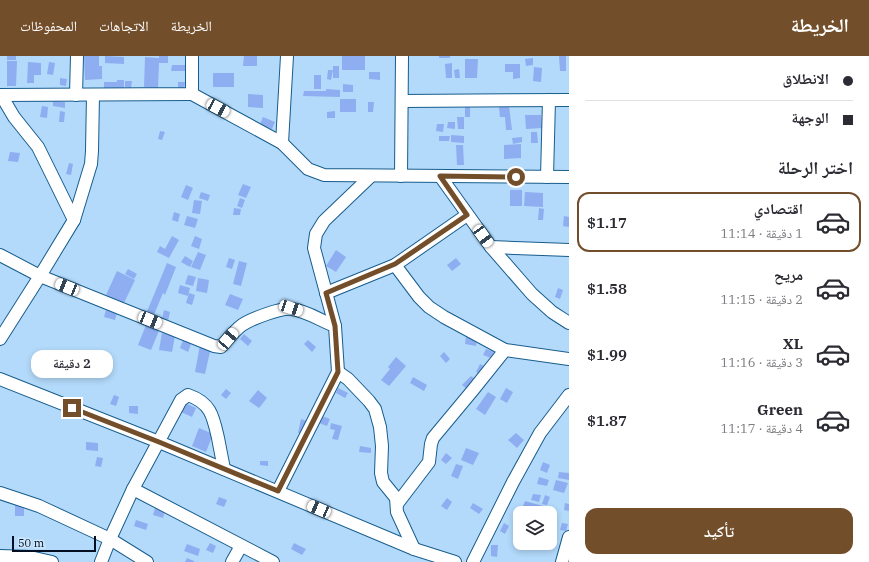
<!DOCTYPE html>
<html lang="ar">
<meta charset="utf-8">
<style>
body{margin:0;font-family:"IBM Plex Serif","Noto Naskh Arabic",serif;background:#f2f2f3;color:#2b2b33;direction:rtl;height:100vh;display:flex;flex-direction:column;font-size:15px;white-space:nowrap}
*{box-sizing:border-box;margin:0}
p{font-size:13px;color:#7c7c81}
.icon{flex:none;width:22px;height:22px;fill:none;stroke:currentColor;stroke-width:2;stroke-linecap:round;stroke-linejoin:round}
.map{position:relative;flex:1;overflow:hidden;direction:ltr}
.panel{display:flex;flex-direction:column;background:#fff;width:300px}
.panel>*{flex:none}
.top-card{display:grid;align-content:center;height:88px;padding:0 16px;background:#fff}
.controls{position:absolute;left:513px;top:450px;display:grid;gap:8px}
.controls a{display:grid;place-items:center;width:44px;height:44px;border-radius:8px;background:#fff;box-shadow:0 2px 6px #0003;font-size:20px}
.scale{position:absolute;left:12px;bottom:10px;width:84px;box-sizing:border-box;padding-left:4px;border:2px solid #000f22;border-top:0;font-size:11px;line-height:14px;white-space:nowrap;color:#000f22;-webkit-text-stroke:3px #cce6fc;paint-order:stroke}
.end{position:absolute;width:18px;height:18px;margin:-9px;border:5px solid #734e2a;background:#fff;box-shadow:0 0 0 2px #fff}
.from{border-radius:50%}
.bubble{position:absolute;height:28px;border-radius:12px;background:#fff;box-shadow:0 2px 6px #0003;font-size:13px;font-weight:600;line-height:28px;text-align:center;direction:rtl}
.car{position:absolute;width:12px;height:24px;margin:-12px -6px;border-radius:5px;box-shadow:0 0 3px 1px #0007;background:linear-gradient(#fff 24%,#345 0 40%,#fff 0 76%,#345 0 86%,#fff 0)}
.top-card b{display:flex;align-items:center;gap:14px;height:38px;font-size:15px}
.top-card b+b{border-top:1px solid #e1e1e2}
.top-card i{width:10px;height:10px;background:#2b2b33}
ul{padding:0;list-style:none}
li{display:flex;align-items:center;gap:12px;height:60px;margin:0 8px 6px;padding:0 8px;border:2px solid transparent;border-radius:12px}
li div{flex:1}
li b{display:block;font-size:15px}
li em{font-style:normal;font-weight:600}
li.on{border-color:#734e2a}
li>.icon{width:36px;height:36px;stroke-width:1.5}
h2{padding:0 16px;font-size:18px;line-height:48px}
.cta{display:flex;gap:8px;margin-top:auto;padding:8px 16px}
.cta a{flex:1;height:46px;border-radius:12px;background:#734e2a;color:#fff;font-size:16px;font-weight:600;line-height:46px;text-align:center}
header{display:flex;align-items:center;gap:24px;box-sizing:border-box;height:56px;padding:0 20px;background:#734e2a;color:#fff}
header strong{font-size:19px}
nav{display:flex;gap:22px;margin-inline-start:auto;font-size:14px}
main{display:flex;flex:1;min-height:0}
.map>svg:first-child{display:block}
</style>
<header>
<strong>الخريطة</strong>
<nav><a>الخريطة</a><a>الاتجاهات</a><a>المحفوظات</a></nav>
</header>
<main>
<section class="panel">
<div class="top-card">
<b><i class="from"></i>الانطلاق</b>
<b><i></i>الوجهة</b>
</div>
<h2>اختر الرحلة</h2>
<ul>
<li class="on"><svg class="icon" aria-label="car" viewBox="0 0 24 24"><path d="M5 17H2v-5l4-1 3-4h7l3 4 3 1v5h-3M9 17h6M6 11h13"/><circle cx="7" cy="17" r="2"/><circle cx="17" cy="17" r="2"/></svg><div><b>اقتصادي</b><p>1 دقيقة · 11:14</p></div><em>$1.17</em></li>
<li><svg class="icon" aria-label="car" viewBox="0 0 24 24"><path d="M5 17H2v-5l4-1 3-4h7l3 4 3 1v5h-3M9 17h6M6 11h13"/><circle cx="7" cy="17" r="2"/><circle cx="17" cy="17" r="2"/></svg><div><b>مريح</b><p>2 دقيقة · 11:15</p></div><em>$1.58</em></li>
<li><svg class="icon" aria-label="car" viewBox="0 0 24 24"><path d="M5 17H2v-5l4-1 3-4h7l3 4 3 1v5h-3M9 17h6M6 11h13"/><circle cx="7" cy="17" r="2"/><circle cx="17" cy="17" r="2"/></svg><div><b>XL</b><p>3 دقيقة · 11:16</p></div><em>$1.99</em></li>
<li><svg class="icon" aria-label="car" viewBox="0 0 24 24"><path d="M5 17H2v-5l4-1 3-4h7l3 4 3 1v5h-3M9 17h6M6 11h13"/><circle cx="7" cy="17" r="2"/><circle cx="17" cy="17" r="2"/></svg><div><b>Green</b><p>4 دقيقة · 11:17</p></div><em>$1.87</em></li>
</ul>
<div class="cta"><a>تأكيد</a></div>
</section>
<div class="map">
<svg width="569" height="506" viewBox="0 0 569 506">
<rect width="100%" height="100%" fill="#b3dafb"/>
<g fill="#8eaef1">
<rect x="7" y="0" width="9" height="4"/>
<polygon points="84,0 99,0 99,10 102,10 102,23 85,24"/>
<polygon points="105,0 124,1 124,8 105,7"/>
<polygon points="159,0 168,0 168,7 159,7 158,32 144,31 145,1 159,2"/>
<polygon points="244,0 257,0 257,10 243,10"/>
<rect x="342" y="0" width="23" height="14"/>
<rect x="439" y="0" width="11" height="2"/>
<polygon points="559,0 566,0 566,15 560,15"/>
<polygon points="533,2 533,9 526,10 525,3"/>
<polygon points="465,3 478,3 477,22 465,22"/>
<polygon points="7,5 17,5 16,30 7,30"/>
<polygon points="28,6 41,7 41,19 34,19 34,27 27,27"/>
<polygon points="49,6 55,7 53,19 47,18"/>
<polygon points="452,7 452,22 446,22 445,8"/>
<polygon points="505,8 520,8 520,22 513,23 513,16 505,16"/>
<polygon points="172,9 185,9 185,15 171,15"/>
<rect x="333" y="10" width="6" height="12"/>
<polygon points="534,11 542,12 541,26 533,25"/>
<polygon points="459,13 460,22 455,22 454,14"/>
<polygon points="328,14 333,14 331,24 327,23"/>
<polygon points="369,16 380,16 380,24 369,23"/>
<rect x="213" y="17" width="21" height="14"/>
<rect x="314" y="19" width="7" height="14"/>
<polygon points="60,22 67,23 66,30 60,29"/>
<polygon points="117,24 124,24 124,36 104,35 104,26 117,26"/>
<polygon points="125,25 132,25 131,32 125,31"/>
<polygon points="178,26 185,26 184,34 178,33"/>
<polygon points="343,28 353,29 353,36 343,36"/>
<polygon points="326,33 340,34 340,41 303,40 304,35 326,35"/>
<polygon points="248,38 263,39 263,52 248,51"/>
<rect x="340" y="43" width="16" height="13"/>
<polygon points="53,45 65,46 65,52 53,50"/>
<polygon points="368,46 374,46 373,56 368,56"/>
<polygon points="42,50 48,51 47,62 40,61"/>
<rect x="465" y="50" width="5" height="11"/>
<polygon points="509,50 512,74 506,74 505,61 500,61 499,51"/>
<polygon points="60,55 65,56 64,66 59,66"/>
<polygon points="335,55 335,62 327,62 327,56"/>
<polygon points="525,59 541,59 542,72 526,73"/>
<polygon points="263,61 275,66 272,73 260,68"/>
<polygon points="457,61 464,61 464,73 458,73"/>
<polygon points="448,66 455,66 455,73 447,72"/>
<polygon points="437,68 444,68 443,76 436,75"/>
<polygon points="160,75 165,76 162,84 158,83"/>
<polygon points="531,76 537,76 538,87 531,87"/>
<polygon points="451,79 464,80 464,87 451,86"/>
<polygon points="439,80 450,80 449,85 439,85"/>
<polygon points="522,81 522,86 513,88 512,82"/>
<polygon points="521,88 521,102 504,103 504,89"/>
<polygon points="456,89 463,89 464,109 457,109"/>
<polygon points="10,96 20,97 18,106 8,105"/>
<polygon points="69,107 73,108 71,119 66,118"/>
<polygon points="243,128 251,131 246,142 238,139"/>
<polygon points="186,129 193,132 188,144 181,141"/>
<rect x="510" y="134" width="12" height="16"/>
<polygon points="201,136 210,139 208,145 199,142"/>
<polygon points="525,136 543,137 543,151 524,150"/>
<polygon points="240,142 245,144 242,152 237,150"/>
<polygon points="194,144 202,145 200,158 192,157"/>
<polygon points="234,152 241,153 240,159 233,159"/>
<polygon points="539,152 544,153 543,164 538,164"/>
<polygon points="174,156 180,158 178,166 172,164"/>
<polygon points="187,160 198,163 195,172 184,169"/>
<polygon points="564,160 569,161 569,171 563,170"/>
<polygon points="172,180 179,184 169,202 157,196 160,190 165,193"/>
<polygon points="195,180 202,183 199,193 191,190"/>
<polygon points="336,194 346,201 336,216 326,210"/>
<polygon points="198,196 206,199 200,214 191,211"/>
<polygon points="185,200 193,205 190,211 181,206"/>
<polygon points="229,202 235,204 232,213 226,211"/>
<polygon points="456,202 461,208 452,215 447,209"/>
<polygon points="239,205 247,207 241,230 233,228"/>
<polygon points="167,207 176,211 165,239 163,237 153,261 146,258"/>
<polygon points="128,213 137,218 134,223 125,218"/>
<polygon points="117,215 135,224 124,247 106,239"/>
<polygon points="188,219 196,221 193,230 185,228"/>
<polygon points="198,222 209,224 207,237 196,235"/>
<polygon points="180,229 190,232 188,240 178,237"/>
<polygon points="558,232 563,234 560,243 555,241"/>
<polygon points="189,237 195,239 192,249 186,247"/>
<polygon points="230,238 243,243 238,254 225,249"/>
<polygon points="106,254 117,257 115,264 104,261"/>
<polygon points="164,254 170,256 168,265 162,263"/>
<polygon points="148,264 161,270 151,294 138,289"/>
<polygon points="162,277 175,280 172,296 159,294"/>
<polygon points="244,278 252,285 248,290 240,283"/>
<polygon points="466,281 477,282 476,290 465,288"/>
<polygon points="183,284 191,288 188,296 180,292"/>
<polygon points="308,284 316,291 312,296 304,288"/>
<polygon points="200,289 211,291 205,318 195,316"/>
<polygon points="486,293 494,296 491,302 483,299"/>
<polygon points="444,296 450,303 446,307 440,300"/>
<polygon points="396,301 406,310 389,330 381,324 390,313 388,311"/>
<polygon points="82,306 92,310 89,320 79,317"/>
<polygon points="480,308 486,311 482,319 476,316"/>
<polygon points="471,320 477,324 468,334 462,329"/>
<polygon points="413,321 427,329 424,335 410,327"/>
<polygon points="338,332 348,337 345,342 336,337"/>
<polygon points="506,332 513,336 507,347 500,343"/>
<polygon points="226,333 231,337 226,343 221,339"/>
<polygon points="258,334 267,342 259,352 249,345"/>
<polygon points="488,336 496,341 485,359 476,353"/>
<polygon points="114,339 119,341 116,350 110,348"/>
<polygon points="185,347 196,352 192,361 181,356"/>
<polygon points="129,350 138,350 138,358 129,357"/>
<polygon points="322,360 330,363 327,370 319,367"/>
<polygon points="301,363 307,365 304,378 298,377"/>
<polygon points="331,367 342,370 338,384 332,383 335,374 330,373"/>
<polygon points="199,372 213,378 206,396 192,390"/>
<polygon points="516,377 524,384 517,392 508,384"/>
<polygon points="86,386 98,387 98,395 86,394"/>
<polygon points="360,390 371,392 371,397 359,396"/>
<polygon points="466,392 479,397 473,409 461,404"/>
<polygon points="446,397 452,402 446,408 441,404"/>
<polygon points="97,401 103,402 101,411 95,410"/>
<polygon points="260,405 268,405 268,410 260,409"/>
<polygon points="543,406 550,409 547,417 540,414"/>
<polygon points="456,408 463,410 458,423 451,420"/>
<polygon points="559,416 569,417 569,424 558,422"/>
<polygon points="539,421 549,424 547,430 537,428"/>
<polygon points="556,424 568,427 564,437 553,434"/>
<polygon points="533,438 541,439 539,446 531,444"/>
<polygon points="545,439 550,441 547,449 542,448"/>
<polygon points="219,441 227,444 224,451 216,448"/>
<polygon points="447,442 452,446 447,454 441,450"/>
<polygon points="525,445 543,450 541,455 523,450"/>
<polygon points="473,447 483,453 479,458 470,452"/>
<polygon points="565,447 569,448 569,455 564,454"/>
<rect x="15" y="448" width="9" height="12"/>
<polygon points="523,451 528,452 526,457 521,457"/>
<polygon points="155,452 165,455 163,462 153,459"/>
<polygon points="136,464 148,468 146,474 134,470"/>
<polygon points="504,467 509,470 505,478 500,475"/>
<polygon points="562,467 568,468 566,475 560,474"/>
<polygon points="550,471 555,472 551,490 545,488 545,487 550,487"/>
<polygon points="210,487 216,490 213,497 206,494"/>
<polygon points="294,487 306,493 302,499 291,493"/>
<polygon points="187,488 200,493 198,500 184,495"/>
<polygon points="491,489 498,489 497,501 491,500"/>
<polygon points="187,502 194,505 194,506 185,506"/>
</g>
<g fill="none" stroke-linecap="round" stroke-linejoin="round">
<defs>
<g id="minor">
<polyline points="192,38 282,87 308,113 324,119 569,121"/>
<polyline points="0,39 192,38 192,0"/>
<polyline points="1,39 14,61 38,91 74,164"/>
<polyline points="76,39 77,0"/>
<polyline points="402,45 569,44"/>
<polyline points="282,87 287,0"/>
<polyline points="401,120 402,0"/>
<polyline points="440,120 491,191 532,238 552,256 569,267"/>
<polyline points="547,121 549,44"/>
<polyline points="491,191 569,194"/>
<path d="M 0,199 L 40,220 L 214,290 L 221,291 C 228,283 234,275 242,269 C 251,263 282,251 292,253 C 307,255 321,265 335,270"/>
<polyline points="395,209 419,241 429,251 444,261 505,294"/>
<polyline points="326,237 395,209 467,159"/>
<polyline points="0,283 40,220 74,164 91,108 92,95 93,39"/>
<polyline points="338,316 348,323 369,345 375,353 380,371 382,390 381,417 383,426 396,442 397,456 414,493"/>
<polyline points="0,323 159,386 414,493 455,506"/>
<polyline points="133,433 273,506"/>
<polyline points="278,435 338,316 335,270 314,192 316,178 324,165 371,120"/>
<polyline points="0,437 39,450 110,483 147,506"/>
<polyline points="397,448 429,406 431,388 433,382 473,334 505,294 569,303"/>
<polyline points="0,500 30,501 52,506"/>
<path d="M 101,506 L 110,483 L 133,433 L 181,344 L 188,339 C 211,347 213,360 218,382 C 220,392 222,403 224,413"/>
<polyline points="232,506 241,490"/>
<polyline points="473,506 513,426 540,377 569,339"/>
<polyline points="562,506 569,481"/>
</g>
</defs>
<use href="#minor" stroke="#175d8d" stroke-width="14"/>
<use href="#minor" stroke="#fff" stroke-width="12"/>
</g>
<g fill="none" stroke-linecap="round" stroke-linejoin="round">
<polyline stroke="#734e2a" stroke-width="5" points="72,352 159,386 278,435 338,316 335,270 326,237 395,208 467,159 440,120 516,121"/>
</g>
</svg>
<div class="controls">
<a><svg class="icon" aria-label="layers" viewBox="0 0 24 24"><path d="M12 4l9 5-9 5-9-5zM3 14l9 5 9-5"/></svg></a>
</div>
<div class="scale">50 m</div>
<i class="end from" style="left:516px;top:121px"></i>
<i class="end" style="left:72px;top:352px"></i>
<div class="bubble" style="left:31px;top:294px;width:82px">2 دقيقة</div>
<i class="car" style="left:218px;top:52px;rotate:118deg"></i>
<i class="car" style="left:483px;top:180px;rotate:144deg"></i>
<i class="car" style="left:67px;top:231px;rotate:292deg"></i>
<i class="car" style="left:291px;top:252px;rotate:108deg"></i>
<i class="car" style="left:150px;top:264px;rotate:112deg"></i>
<i class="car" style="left:228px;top:283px;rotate:40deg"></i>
<i class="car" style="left:319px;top:453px;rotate:293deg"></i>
</div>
</main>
